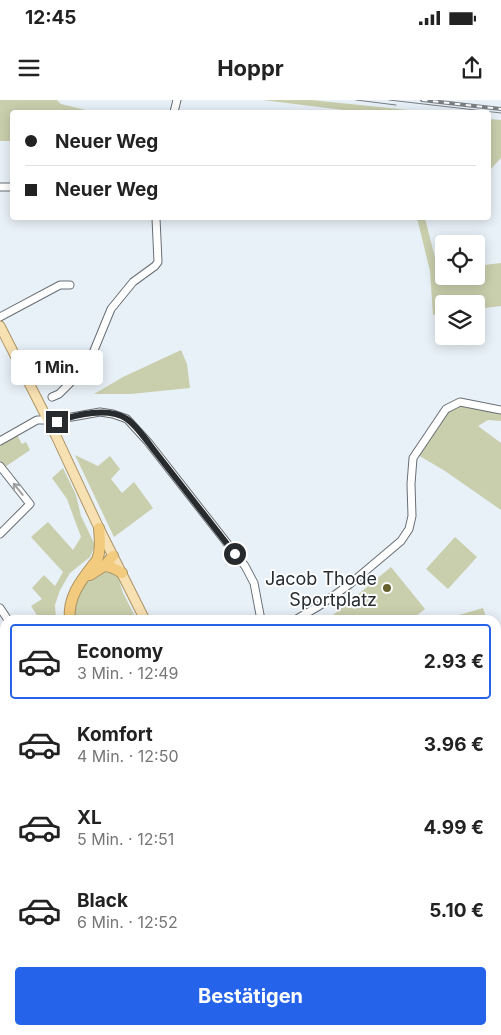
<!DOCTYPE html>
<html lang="de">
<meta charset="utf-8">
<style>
body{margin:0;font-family:Inter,sans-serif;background:#f2f2f2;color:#222;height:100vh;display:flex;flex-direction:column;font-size:19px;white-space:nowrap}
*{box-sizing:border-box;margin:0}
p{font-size:16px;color:#767676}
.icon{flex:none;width:28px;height:28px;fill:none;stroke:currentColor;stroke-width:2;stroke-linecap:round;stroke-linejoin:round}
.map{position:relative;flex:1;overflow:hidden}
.sheet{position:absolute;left:0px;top:515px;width:501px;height:420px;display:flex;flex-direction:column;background:#fff;border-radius:15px 15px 0 0;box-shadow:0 2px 12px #0003}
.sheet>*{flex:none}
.hud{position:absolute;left:10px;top:10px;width:481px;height:110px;border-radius:5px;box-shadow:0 2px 12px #0003;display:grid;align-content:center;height:110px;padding:0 15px;background:#fff}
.controls{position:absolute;left:435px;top:135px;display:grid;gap:10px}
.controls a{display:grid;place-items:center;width:50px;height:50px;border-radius:5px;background:#fff;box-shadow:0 2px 12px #0003;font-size:25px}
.end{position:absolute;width:22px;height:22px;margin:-11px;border:6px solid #282b2e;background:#fff;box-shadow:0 0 0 2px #fff}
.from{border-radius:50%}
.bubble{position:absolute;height:35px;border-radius:5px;background:#fff;box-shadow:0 2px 12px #0003;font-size:16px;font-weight:700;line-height:35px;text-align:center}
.hud b{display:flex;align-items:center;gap:18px;height:48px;font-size:19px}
.hud b+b{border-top:1px solid #e0e0e0}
.hud i{width:12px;height:12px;background:#222}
ul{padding:9px 0 0;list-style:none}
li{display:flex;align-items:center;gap:15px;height:75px;margin:0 10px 8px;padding:0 5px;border:2px solid transparent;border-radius:5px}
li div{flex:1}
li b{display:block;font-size:19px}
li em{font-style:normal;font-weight:700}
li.selected{border-color:#2563eb}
li>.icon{width:45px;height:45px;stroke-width:1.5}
.action{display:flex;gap:10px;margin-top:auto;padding:10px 15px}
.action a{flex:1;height:58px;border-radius:5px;background:#2563eb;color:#fff;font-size:20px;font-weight:700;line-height:58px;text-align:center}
.status{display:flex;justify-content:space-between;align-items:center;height:35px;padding:0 25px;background:#fff;direction:ltr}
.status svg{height:14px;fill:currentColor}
header{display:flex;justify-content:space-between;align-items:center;height:65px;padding:0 15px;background:#fff;font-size:22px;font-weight:700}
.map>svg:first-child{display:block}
</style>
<div class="status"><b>12:45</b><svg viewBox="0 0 49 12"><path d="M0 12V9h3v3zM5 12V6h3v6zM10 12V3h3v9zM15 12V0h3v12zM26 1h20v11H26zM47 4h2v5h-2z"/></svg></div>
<header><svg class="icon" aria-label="menu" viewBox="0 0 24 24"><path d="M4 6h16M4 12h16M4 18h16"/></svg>Hoppr<svg class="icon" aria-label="share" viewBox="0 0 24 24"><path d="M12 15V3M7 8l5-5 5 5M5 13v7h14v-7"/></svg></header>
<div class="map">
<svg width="501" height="935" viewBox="0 0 501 935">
<rect width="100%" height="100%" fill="#e9f1f8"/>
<g fill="#c9cfad">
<polygon points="0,0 57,0 61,4 94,12 12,12 12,41 0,41"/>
<polygon points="262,0 311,0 428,12 360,12"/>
<polygon points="489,19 501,20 501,58 489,71"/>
<polygon points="417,118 425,118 438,170 444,170 444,176 476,176 476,166 501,163 501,206 476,209 476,204 444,204 444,213 433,215 430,171"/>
<polygon points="181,250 187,264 190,288 131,294 94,294 123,277"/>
<polygon points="461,306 501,313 501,321 488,320 478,326 501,343 501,410 445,371 418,355 447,312"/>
<polygon points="17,335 22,344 26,342 30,350 5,367 0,361 0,345"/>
<polygon points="75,355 98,366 110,356 120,369 111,379 122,393 134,382 153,408 114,437"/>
<polygon points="63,368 76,395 81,416 95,445 90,457 70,473 60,490 55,505 56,520 40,520 31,506 42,499 32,488 44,475 55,486 63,472 31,437 48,422 73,450 81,437 67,399 52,378"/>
<polygon points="455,437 477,457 448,489 426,469"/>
<polygon points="391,467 425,509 411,520 327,520"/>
<path d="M 108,470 L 116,474 L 119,480 L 123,493 L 137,520 L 73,520 C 74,493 83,481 108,470 Z"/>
<polygon points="483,508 487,520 442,520"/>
<polygon points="501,533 501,632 496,630 496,534"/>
<polygon points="5,544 5,589 0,589 0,547"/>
<rect x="0" y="796" width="5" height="102"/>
</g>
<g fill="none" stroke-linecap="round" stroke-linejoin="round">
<polyline stroke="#b4deec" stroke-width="2" points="489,34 490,34"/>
<defs>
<g id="minor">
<polyline points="174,12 177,0"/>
<polyline points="0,87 12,87"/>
<polyline points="0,217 60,185 70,185"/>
<polyline points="52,297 59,294 88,265 111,209 133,182 155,166 158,162 156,118"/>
<polyline points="0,341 37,320 48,320 57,322 66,318 100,312 113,314 127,319 148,342 245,466 254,483 261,520"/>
<polyline points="0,366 30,404 0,434"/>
<polyline points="0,508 8,520"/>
<polyline points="295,520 319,506 350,484 401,441 409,429 412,416 411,384 413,358 446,309 460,302 501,310"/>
<polyline points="0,541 5,538"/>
<polyline points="496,632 501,634"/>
<polyline points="0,639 5,635"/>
<polyline points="0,701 5,708"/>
<polyline points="496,735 501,738"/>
<polyline points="496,863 501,846"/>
<polyline points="0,902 5,901"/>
<polyline points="141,930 147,935"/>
<polyline points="491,930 491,935"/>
<polyline points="115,935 116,930"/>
</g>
<g id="major">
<polyline points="0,226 56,336 99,428 145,520"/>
<polyline points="320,935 321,930"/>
</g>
<g id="highway">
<path d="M 104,466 C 111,466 116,469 122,473"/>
<polyline points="90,475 104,466 113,456"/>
<path d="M 70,520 C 67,496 83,478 97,460 C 101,450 100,439 99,428"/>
<polyline points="0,598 5,598"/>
<polyline points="0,606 5,606"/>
<polyline points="496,645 501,646"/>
<polyline points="496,654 501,655"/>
</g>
</defs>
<use href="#minor" stroke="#686e74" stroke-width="9"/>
<use href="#major" stroke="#ab9363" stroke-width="11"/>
<use href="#highway" stroke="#ab9363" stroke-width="12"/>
<use href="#minor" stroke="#fff" stroke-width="7"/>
<use href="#major" stroke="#f7e0b2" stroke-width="9"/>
<use href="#highway" stroke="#f2cb7f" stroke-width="10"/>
<g stroke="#7a7f84" stroke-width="1">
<polyline points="356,0 396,5"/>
<polyline points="389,0 501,13"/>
</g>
<defs>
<polyline id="rail" points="422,0 501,9"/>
</defs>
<use href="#rail" stroke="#7a7f84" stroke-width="4"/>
<use href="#rail" stroke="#fcfdfe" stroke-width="2" stroke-dasharray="5.5" stroke-linecap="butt"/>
</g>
<defs><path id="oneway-shaft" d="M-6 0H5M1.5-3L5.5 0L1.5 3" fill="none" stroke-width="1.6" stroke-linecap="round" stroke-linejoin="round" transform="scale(1.25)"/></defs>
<use stroke="#9ea0a1" href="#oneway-shaft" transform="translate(18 389) rotate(-129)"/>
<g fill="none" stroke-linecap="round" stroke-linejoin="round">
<path stroke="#282b2e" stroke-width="6" d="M 57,322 C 76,314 109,307 127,319 C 138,327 149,344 157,354 C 183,387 209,421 235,454"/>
</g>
<circle fill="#66602c" stroke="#fcfdfe" stroke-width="2" cx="387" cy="488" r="5"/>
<g text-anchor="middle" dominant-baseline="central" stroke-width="4" stroke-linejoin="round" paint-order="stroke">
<g font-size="18" fill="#282b2e" stroke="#fcfdfe" text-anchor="end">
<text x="377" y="478">Jacob Thode<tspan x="377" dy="21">Sportplatz</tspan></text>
</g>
</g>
</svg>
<div class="controls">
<a><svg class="icon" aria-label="locate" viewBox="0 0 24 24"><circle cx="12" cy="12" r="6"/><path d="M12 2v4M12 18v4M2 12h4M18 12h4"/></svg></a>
<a><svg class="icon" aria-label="layers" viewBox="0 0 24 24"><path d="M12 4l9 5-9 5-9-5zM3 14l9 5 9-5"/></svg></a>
</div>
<i class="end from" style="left:235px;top:454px"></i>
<i class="end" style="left:57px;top:322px"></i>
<div class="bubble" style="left:11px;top:250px;width:92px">1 Min.</div>
<div class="hud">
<b><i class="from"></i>Neuer Weg</b>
<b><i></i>Neuer Weg</b>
</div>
<section class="sheet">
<ul>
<li class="selected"><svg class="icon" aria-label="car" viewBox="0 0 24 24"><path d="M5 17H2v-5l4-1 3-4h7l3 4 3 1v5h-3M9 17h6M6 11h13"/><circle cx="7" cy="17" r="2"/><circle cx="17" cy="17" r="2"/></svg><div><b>Economy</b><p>3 Min. · 12:49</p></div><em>2.93 €</em></li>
<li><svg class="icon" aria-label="car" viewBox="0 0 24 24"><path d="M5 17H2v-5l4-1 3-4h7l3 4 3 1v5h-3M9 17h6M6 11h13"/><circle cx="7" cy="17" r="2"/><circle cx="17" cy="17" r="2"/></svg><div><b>Komfort</b><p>4 Min. · 12:50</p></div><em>3.96 €</em></li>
<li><svg class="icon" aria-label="car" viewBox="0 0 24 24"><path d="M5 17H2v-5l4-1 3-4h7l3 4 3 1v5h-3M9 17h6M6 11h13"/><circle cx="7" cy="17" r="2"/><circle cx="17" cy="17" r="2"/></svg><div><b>XL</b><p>5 Min. · 12:51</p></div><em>4.99 €</em></li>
<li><svg class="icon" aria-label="car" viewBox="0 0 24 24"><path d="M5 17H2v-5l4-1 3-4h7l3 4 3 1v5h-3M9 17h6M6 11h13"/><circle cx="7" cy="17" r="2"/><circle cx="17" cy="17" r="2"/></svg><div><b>Black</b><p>6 Min. · 12:52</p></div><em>5.10 €</em></li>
</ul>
<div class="action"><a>Bestätigen</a></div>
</section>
</div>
